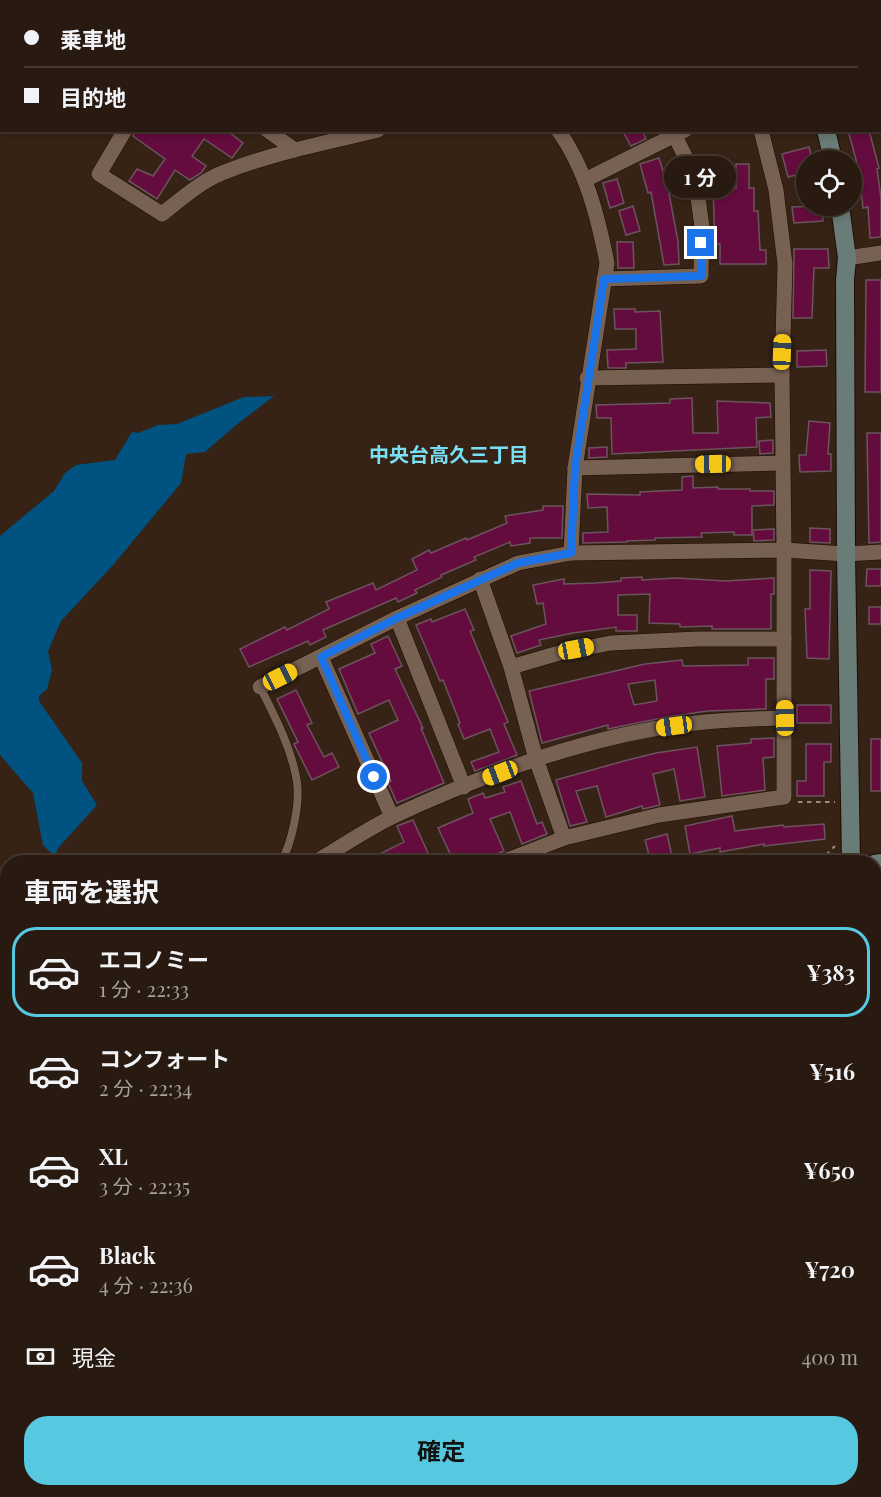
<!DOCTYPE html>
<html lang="ja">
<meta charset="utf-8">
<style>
body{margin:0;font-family:"Playfair Display","Noto Sans JP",serif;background:#34271e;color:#f1f3f6;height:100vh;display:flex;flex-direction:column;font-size:22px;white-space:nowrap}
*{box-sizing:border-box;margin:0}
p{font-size:20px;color:#a5a19f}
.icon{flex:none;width:33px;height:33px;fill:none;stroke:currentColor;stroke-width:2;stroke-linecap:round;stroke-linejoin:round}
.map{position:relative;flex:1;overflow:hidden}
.drawer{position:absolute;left:0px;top:855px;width:882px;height:642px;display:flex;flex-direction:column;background:#281a10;border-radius:24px 24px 0 0;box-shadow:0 3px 9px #0003,0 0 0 2px #443830}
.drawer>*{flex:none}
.top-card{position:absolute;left:0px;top:0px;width:882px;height:132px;box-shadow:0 3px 9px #0003,0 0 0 2px #443830;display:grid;align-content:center;height:132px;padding:0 24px;background:#281a10}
.tools{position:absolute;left:796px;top:150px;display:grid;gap:12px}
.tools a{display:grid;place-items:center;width:66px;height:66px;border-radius:50%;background:#281a10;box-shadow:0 3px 9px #0003,0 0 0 2px #443830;font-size:30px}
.end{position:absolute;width:27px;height:27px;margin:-14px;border:8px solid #1a73e8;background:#fff;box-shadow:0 0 0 3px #fff}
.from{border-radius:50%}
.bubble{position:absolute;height:42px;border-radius:21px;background:#281a10;box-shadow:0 3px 9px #0003,0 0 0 2px #443830;font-size:20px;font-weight:700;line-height:42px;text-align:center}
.car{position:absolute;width:18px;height:36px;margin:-18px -9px;border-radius:8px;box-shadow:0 0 4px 2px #0007;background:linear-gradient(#f5c518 24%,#345 0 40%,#f5c518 0 76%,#345 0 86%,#f5c518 0)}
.top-card b{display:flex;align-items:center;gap:21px;height:57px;font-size:22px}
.top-card b+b{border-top:2px solid #443830}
.top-card i{width:15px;height:15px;background:#f1f3f6}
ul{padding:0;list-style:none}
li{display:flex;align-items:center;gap:18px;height:90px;margin:0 12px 9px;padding:0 12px;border:3px solid transparent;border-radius:24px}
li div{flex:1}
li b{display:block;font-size:22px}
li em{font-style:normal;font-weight:700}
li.active{border-color:#56c9e0}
li>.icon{width:54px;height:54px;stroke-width:1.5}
h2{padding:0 24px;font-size:27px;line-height:72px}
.pay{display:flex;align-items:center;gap:15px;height:66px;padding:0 24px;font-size:22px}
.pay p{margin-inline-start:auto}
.cta{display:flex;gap:12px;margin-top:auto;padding:12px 24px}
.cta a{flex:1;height:69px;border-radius:24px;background:#56c9e0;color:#111;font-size:24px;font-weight:700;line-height:69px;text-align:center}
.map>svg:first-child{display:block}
</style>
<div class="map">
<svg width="881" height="1497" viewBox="0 0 881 1497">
<rect width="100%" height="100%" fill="#362315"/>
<polygon fill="#003d27" points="0,1043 8,1048 7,1172 0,1180"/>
<polygon fill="#005381" points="274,396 236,425 205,452 186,454 181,483 114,564 61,621 48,651 52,670 47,689 39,696 39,701 82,763 82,781 97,805 58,848 55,857 43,845 33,793 0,755 0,536 54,491 65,473 76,465 115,460 132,432 138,433 158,425 177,424 244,397"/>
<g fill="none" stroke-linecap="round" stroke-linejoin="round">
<polyline stroke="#005381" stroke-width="4" points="55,857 55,862"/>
</g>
<g fill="#650c3e" stroke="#6d535e" stroke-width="1.5" fill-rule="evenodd">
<polygon points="135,130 226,130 243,143 232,158 204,139 192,156 206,166 201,173 190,180 175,170 157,199 129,181 137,169 153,176 165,159 133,136"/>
<polygon points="622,130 642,130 646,139 631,146"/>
<polygon points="848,130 869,130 879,168 877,169 881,198 881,237 870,238 868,207 863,208 860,182 862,182"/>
<polygon points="809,147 812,160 807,160 807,172 788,177 782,154"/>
<polygon points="659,158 667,183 678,241 679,264 664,265 651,192 648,193 640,164"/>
<polygon points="736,164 749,164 749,188 754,188 754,211 758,211 760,250 766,250 766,264 720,264 720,244 715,244 713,188 736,188"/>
<polygon points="617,179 624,203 610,208 603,183"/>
<polygon points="633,206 640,231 626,235 619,211"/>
<polygon points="822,206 823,221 794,223 792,207"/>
<polygon points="617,242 633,242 634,268 618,268"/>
<polygon points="794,249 828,249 829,268 814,268 812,318 793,318"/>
<polygon points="866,280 881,280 881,392 865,392"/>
<polygon points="614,309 635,309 635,312 660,311 663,362 626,363 626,368 608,368 607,350 636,349 636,329 615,329"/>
<polygon points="826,350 827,366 797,367 797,351"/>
<polygon points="692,398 693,433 718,433 717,401 770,403 771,417 756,418 757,447 612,454 611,418 597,418 596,405 670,403 670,399"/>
<polygon points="809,421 830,423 828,454 831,454 831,471 800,472 799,455 806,455"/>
<polygon points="867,433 881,433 881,542 869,543"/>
<polygon points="773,440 773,453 760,454 759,441"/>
<polygon points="607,447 607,457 589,458 589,448"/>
<polygon points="693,476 693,488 718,487 718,489 750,489 750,491 774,491 774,505 752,506 752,535 734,535 734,532 701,533 702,537 655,538 655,540 627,541 627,542 583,543 583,533 608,532 607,507 588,508 587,494 640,495 640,492 682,490 682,477"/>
<polygon points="543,506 563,506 562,538 530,538 530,543 511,546 510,542 474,557 476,560 441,575 442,577 415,590 417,593 398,602 396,598 323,630 326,637 310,645 308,641 249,667 240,649 285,627 287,630 329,609 326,602 373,583 376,590 417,570 412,559 429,550 431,553 466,538 467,540 507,523 505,516 543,510"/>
<polygon points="810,528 830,529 830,543 810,542"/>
<polygon points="774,529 774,540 754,541 753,530"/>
<polygon points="867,569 881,569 881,586 866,586"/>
<polygon points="810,570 831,571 829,659 807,658 805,609 810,609"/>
<polygon points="642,577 642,580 676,578 726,581 774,578 774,594 771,594 771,629 712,629 712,626 680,627 680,624 649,623 650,594 618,595 618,615 637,615 637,631 616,631 616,627 573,633 539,640 541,645 517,653 511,636 546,624 543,603 537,604 533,585 564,579 564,584 596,583 621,581 621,578"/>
<rect x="869" y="607" width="12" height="17"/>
<polygon points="465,609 474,630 470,631 508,722 504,724 517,755 475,771 471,762 499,752 490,729 464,739 458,724 460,723 443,680 440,681 416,625 431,619 432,622"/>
<polygon points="388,636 402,666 395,669 423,728 421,728 444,783 397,803 388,783 391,781 369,733 398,720 389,700 358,714 339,669 375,653 371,644"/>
<path d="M 748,658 L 774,658 L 774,679 L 766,679 L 766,709 L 708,711 L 672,716 L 608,729 L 608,725 L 542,743 L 529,691 L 645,664 L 682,660 L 683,666 L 748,665 ZM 655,680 L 657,701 L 634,705 L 628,684 Z"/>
<polygon points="296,690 312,723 307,725 324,757 332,753 339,767 312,780 294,744 298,742 277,699"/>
<rect x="797" y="705" width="34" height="18"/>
<polygon points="774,738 774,757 763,758 765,790 722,796 717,746 751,743 751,739"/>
<rect x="871" y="739" width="10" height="52"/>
<polygon points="806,744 831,744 831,762 824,762 824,796 797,796 797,781 806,781"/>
<polygon points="697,747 705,797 680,801 674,769 653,774 660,805 643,809 642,806 606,817 597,786 576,791 587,822 570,826 556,780 624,761 656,753"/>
<polygon points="521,781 537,824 542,822 547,834 522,844 510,812 490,819 504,851 478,862 454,862 438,828 473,813 468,799 483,793 485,798 505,792 503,787"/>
<polygon points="732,816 735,831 783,825 784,827 824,824 825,839 764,846 764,844 720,852 720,848 690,854 685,826"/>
<polygon points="413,820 432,862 412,862 409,855 395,862 364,862 404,842 397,826"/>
<polygon points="667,834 672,856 651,862 645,840"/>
</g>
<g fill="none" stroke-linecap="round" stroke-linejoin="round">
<defs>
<g id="lane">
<path d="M 260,687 C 275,717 292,749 297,782 C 300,804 292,843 281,862"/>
<polyline points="0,981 8,986"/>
<polyline points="0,1005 8,1010"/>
<polyline points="0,1209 8,1201"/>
<polyline points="0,1249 8,1255"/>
<polyline points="182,1490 194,1497"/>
<polyline points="4,1497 10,1490"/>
</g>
<g id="street">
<polyline points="234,0 236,2"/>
<polyline points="384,0 386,2"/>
<polyline points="543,0 545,2"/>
<polyline points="674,0 675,2"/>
<polyline points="840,0 841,2"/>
<polyline points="203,2 204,0"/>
<polyline points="484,2 485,0"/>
<polyline points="880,37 881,37"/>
<polyline points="880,82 881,83"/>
<path d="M 125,130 L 99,174 L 162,214 C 181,199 200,182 222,173 C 272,153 326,143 378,130"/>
<polyline points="267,130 295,150"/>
<path d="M 558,130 C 586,169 598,217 607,263 L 575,468 L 571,553"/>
<polyline points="585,180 685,130"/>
<polyline points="847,258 881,253"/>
<polyline points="604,279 701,276 702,227 695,176 672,130"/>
<polyline points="587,378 782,375"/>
<polyline points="575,468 782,463"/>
<polyline points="480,579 511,667 536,759 564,838"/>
<polyline points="397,618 464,787"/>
<polyline points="321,657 392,817"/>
<polyline points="511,667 559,653 611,643 698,639 784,639"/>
<polyline points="260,687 397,618 518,563 571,553 784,550 846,554 881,552"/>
<path d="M 315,862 C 341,847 367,829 394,816 C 476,778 564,745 653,729 C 697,721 740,719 785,718"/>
<polyline points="502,862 564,838 659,815 784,797 784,550 782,375 785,264 776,190 761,130"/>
<polyline points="874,950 881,950"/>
<polyline points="874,1187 881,1177"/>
<polyline points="874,1200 881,1205"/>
<polyline points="874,1309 881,1301"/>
<polyline points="874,1394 881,1399"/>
<polyline points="735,1490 744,1497"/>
<polyline points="868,1490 878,1497"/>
<polyline points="615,1497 621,1490"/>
</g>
<g id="secondary">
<polyline points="764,0 765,2"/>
<polyline points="826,130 833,160"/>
<polyline points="840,206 847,258 845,280 846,554 851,862"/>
<polyline points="874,864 881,863"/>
<polyline points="874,882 881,882"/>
<polyline points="0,1298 8,1304"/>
<polyline points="0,1353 8,1342"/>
<polyline points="0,1385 8,1375"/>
<polyline points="506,1497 512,1490"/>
</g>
</defs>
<use href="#lane" stroke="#1d0c02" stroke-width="9"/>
<use href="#street" stroke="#1d0c02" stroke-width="16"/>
<use href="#secondary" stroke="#1d0c02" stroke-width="20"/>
<g stroke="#9b8b80" stroke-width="2" stroke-dasharray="4.5 4.5" stroke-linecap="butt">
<polyline points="798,802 835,802"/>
<polyline points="727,862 827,854 835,846"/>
<polyline points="874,911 881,904"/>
<polyline points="0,1278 5,1282"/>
<polyline points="0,1422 8,1412"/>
<polyline points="478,1490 490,1497"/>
</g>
<use href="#lane" stroke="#776152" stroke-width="8"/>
<use href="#street" stroke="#776152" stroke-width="15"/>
<use href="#secondary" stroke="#6a7c78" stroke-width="18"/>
</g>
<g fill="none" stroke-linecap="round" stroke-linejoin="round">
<polyline stroke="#1a73e8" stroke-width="8" points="374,777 321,657 397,618 518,563 571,553 575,468 604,279 701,276 701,243"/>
</g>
<g text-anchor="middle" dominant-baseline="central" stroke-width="4.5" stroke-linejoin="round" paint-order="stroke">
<g font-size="20" font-weight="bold" fill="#78dff4" stroke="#362315">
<text x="449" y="453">中央台高久三丁目</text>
</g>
</g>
</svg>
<div class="tools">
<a><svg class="icon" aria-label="locate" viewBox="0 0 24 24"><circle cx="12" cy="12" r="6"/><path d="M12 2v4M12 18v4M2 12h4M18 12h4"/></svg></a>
</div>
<i class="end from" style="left:374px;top:777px"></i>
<i class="end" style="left:701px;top:243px"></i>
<div class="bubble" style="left:664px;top:156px;width:72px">1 分</div>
<i class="car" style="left:782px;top:352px;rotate:2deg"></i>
<i class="car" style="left:713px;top:464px;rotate:269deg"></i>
<i class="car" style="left:576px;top:649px;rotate:79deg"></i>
<i class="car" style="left:280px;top:677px;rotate:63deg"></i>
<i class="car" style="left:785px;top:718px;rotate:359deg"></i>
<i class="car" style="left:674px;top:726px;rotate:262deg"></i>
<i class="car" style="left:500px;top:773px;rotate:249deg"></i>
<div class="top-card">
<b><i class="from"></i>乗車地</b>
<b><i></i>目的地</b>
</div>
<section class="drawer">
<h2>車両を選択</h2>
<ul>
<li class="active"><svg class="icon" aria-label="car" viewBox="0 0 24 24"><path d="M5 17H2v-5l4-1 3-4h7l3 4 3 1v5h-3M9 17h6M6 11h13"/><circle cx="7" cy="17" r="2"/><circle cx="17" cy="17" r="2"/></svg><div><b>エコノミー</b><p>1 分 · 22:33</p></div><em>¥383</em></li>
<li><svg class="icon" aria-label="car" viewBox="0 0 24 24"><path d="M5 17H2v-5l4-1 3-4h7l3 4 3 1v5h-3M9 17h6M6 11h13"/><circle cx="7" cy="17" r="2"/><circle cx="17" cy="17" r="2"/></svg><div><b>コンフォート</b><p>2 分 · 22:34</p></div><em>¥516</em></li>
<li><svg class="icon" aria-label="car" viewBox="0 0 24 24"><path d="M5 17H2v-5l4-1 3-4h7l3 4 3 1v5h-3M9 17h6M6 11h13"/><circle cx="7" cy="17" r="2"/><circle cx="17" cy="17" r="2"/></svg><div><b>XL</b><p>3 分 · 22:35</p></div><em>¥650</em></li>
<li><svg class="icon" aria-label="car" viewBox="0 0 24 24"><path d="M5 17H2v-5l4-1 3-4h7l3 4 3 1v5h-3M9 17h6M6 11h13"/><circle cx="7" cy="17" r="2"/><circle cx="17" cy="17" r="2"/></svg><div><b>Black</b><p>4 分 · 22:36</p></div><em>¥720</em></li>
</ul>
<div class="pay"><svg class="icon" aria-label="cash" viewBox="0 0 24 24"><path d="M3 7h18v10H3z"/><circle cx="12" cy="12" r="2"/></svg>現金<p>400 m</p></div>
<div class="cta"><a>確定</a></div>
</section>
</div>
